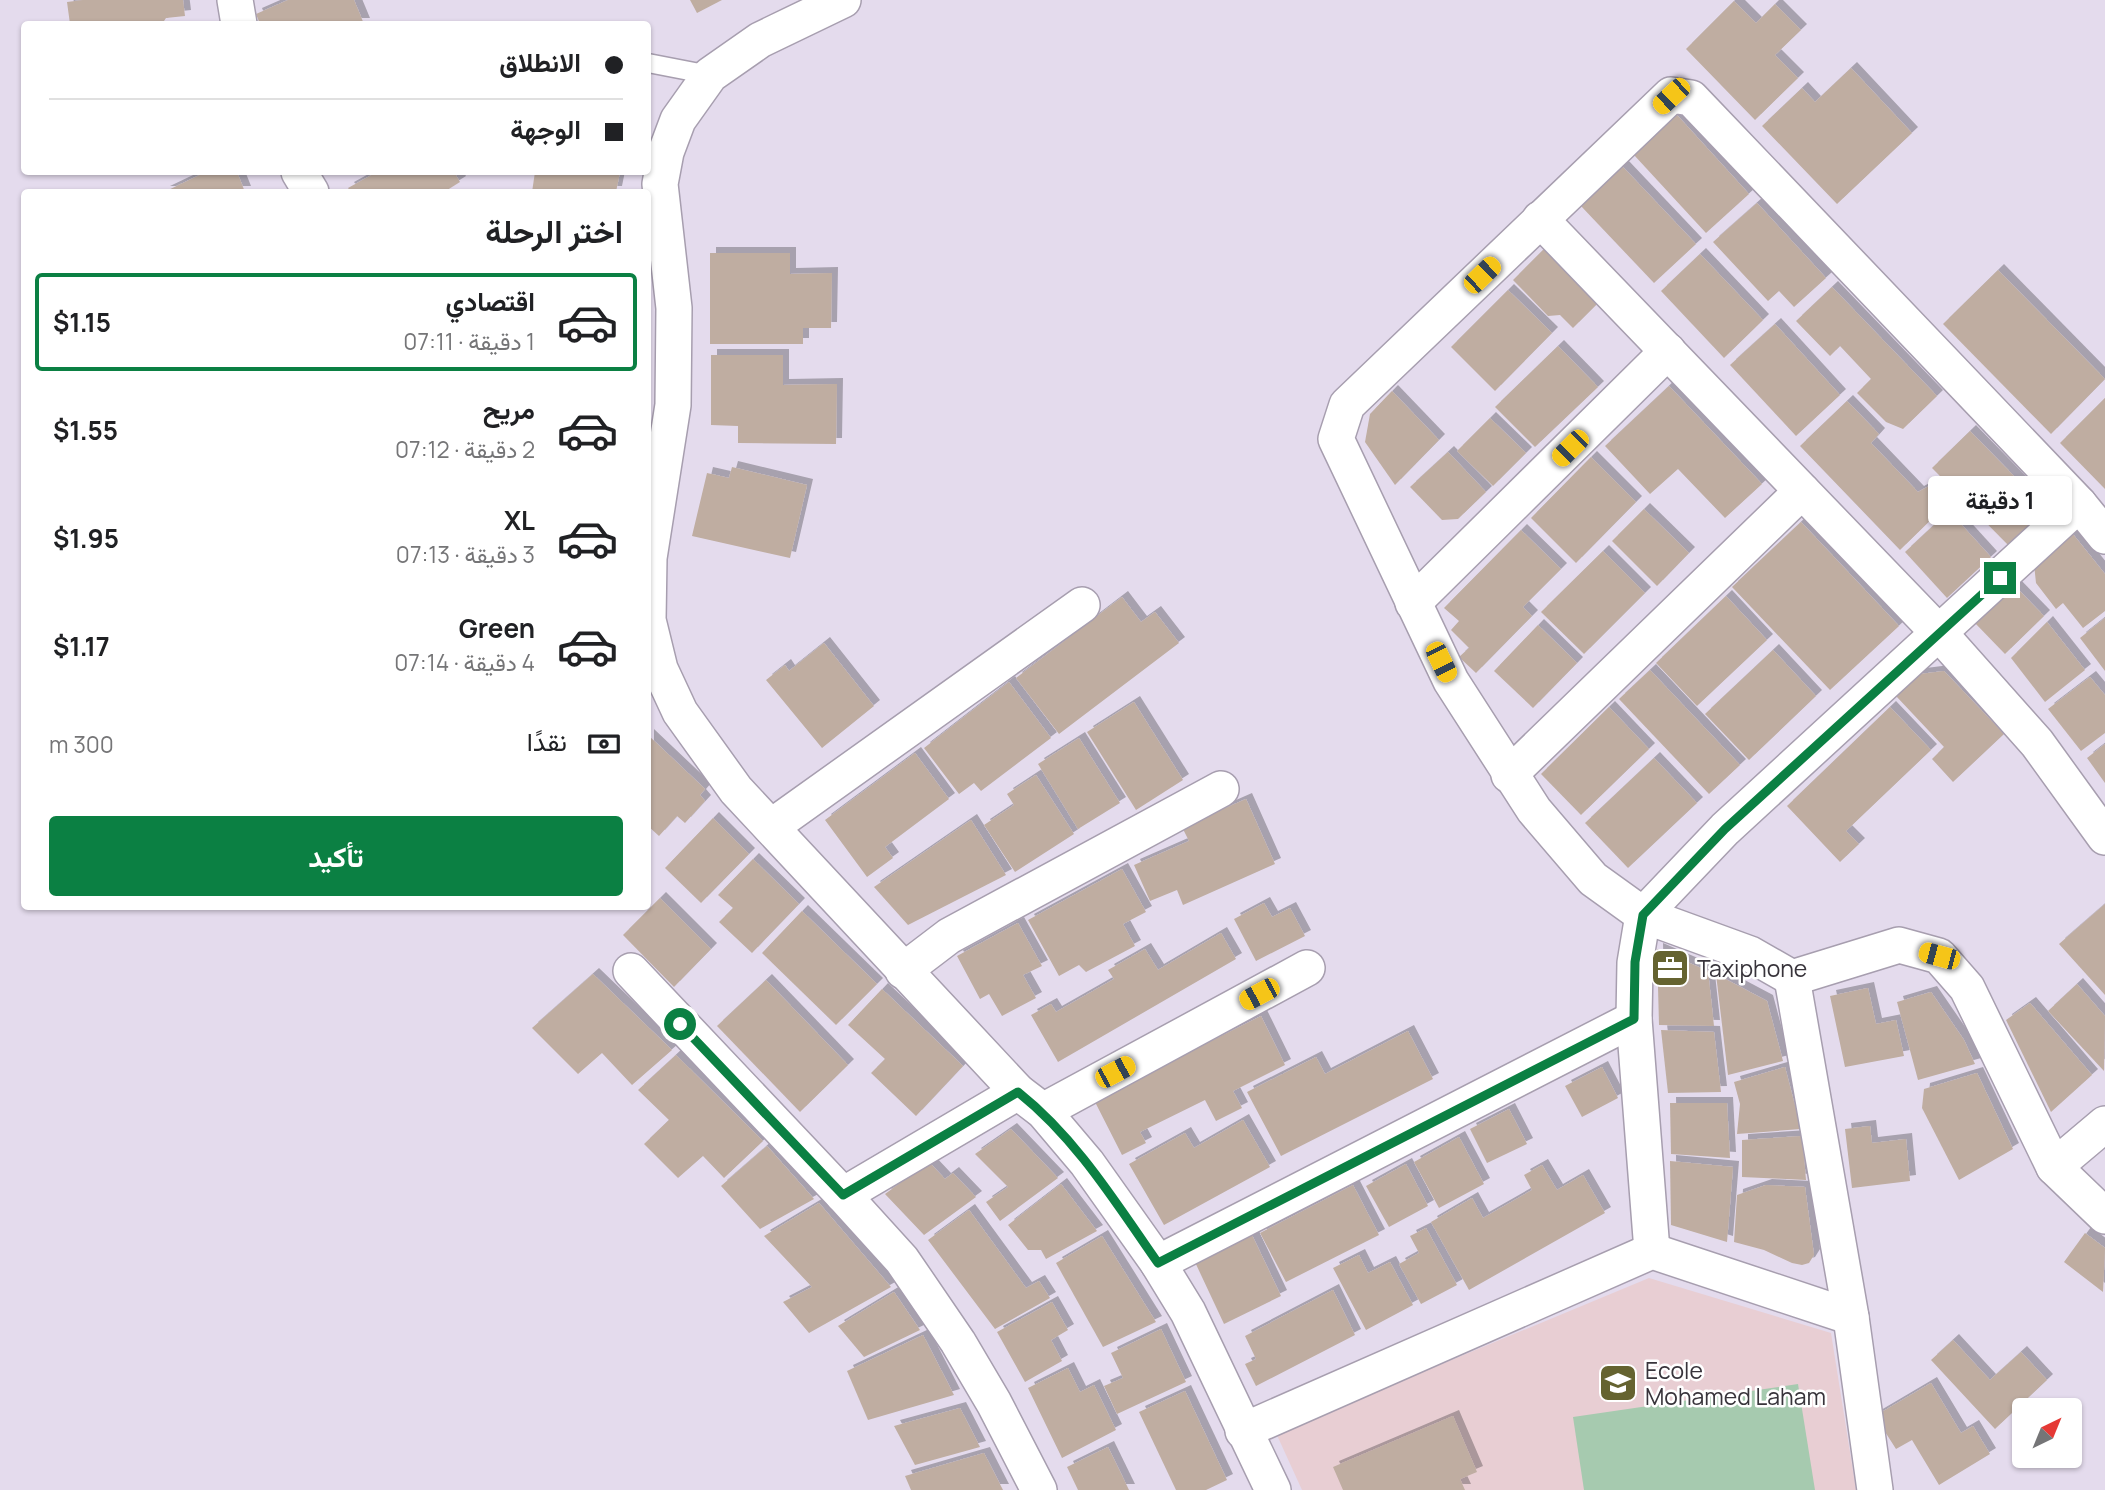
<!DOCTYPE html>
<html lang="ar">
<meta charset="utf-8">
<style>
body{margin:0;font-family:Manrope,Vazirmatn,sans-serif;background:#f6f6f6;color:#202124;direction:rtl;height:100vh;display:flex;flex-direction:column;font-size:26px;white-space:nowrap}
*{box-sizing:border-box;margin:0}
p{font-size:23px;color:#757577}
.icon{flex:none;width:38px;height:38px;fill:none;stroke:currentColor;stroke-width:2;stroke-linecap:round;stroke-linejoin:round}
.map{position:relative;flex:1;overflow:hidden;direction:ltr}
.panel{position:absolute;left:21px;top:189px;width:630px;height:721px;display:flex;flex-direction:column;background:#fff;border-radius:7px;box-shadow:0 2px 5px #0004;direction:rtl}
.panel>*{flex:none}
.banner{position:absolute;left:21px;top:21px;width:630px;height:154px;border-radius:7px;box-shadow:0 2px 5px #0004;direction:rtl;display:grid;align-content:center;height:154px;padding:0 28px;background:#fff}
.needle{width:46px;rotate:43deg}
.fabs{position:absolute;left:2012px;top:1398px;display:grid;gap:14px}
.fabs a{display:grid;place-items:center;width:70px;height:70px;border-radius:7px;background:#fff;box-shadow:0 2px 5px #0004;font-size:35px}
.end{position:absolute;width:32px;height:32px;margin:-16px;border:9px solid #0b8043;background:#fff;box-shadow:0 0 0 4px #fff}
.from{border-radius:50%}
.bubble{position:absolute;height:49px;border-radius:7px;background:#fff;box-shadow:0 2px 5px #0004;font-size:23px;font-weight:700;line-height:49px;text-align:center;direction:rtl}
.car{position:absolute;width:21px;height:42px;margin:-21px -10px;border-radius:9px;box-shadow:0 0 5px 2px #0007;background:linear-gradient(#f5c518 24%,#345 0 40%,#f5c518 0 76%,#345 0 86%,#f5c518 0)}
.banner b{display:flex;align-items:center;gap:24px;height:66px;font-size:26px}
.banner b+b{border-top:2px solid #e0e0e0}
.banner i{width:18px;height:18px;background:#202124}
ul{padding:0;list-style:none}
li{display:flex;align-items:center;gap:21px;height:98px;margin:0 14px 10px;padding:0 14px;border:4px solid transparent;border-radius:7px}
li div{flex:1}
li b{display:block;font-size:26px}
li em{font-style:normal;font-weight:700}
li.active{border-color:#0b8043}
li>.icon{width:63px;height:63px;stroke-width:1.5}
h2{padding:0 28px;font-size:32px;line-height:84px}
.pay{display:flex;align-items:center;gap:18px;height:77px;padding:0 28px;font-size:26px}
.pay p{margin-inline-start:auto}
.button{display:flex;gap:14px;margin-top:auto;padding:14px 28px}
.button a{flex:1;height:80px;border-radius:7px;background:#0b8043;color:#fff;font-size:28px;font-weight:700;line-height:80px;text-align:center}
.map>svg:first-child{display:block}
</style>
<div class="map">
<svg width="2105" height="1490" viewBox="0 0 2105 1490">
<defs>
<filter id="shadow"><feDropShadow dx="6" dy="-6" stdDeviation="0" flood-color="#0004"/></filter>
</defs>
<rect width="100%" height="100%" fill="#e4dbed"/>
<polygon fill="#e8ced3" points="1649,1278 1831,1333 1856,1490 1302,1490 1276,1433"/>
<polygon fill="#a6caaf" points="1798,1384 1815,1490 1584,1490 1573,1417"/>
<g fill="#bfada1" filter="url(#shadow)">
<polygon points="83,0 183,0 185,16 166,18 162,24 70,24 67,2"/>
<polygon points="288,0 354,0 364,24 260,24 256,14"/>
<polygon points="690,0 722,0 697,13"/>
<polygon points="1734,1 1756,23 1775,4 1801,30 1775,55 1798,78 1755,120 1686,49"/>
<polygon points="1851,68 1912,133 1837,204 1762,126 1802,88 1815,102"/>
<polygon points="1677,115 1749,194 1706,233 1634,155"/>
<polygon points="1622,166 1696,244 1654,283 1580,205"/>
<polygon points="206,172 237,172 245,192 164,192"/>
<polygon points="377,172 454,172 460,182 444,192 351,192 348,188"/>
<polygon points="535,172 620,172 616,192 532,192"/>
<polygon points="1757,203 1826,278 1794,307 1779,291 1768,301 1713,242"/>
<polygon points="1546,247 1600,301 1573,328 1560,315 1548,316 1513,280"/>
<polygon points="710,253 790,253 790,274 832,273 831,328 803,328 803,344 710,344"/>
<polygon points="1700,254 1763,320 1724,358 1661,291"/>
<polygon points="1998,270 2105,379 2051,434 1943,324"/>
<polygon points="1832,287 1937,396 1903,429 1886,422 1857,393 1871,379 1840,346 1830,356 1796,321"/>
<polygon points="1508,290 1552,333 1495,391 1451,347"/>
<polygon points="1775,324 1840,395 1796,436 1730,365"/>
<polygon points="1558,346 1598,387 1535,447 1495,407"/>
<polygon points="711,355 783,355 783,385 837,384 836,444 738,443 738,426 711,425"/>
<polygon points="1669,386 1762,484 1725,518 1678,469 1650,494 1605,446"/>
<polygon points="1392,391 1439,440 1395,485 1365,442 1370,414"/>
<polygon points="2105,398 2105,489 2060,443"/>
<polygon points="1847,401 1879,434 1871,443 1918,492 1929,486 1946,505 1900,550 1800,446"/>
<polygon points="1490,418 1526,453 1493,486 1457,451"/>
<polygon points="1970,431 2049,512 2012,549 1932,468"/>
<polygon points="1448,452 1486,492 1458,519 1442,520 1410,487"/>
<polygon points="1591,457 1636,502 1576,563 1531,518"/>
<polygon points="732,467 807,485 790,558 692,536 707,473 729,478"/>
<polygon points="1644,509 1689,553 1657,586 1612,541"/>
<polygon points="1949,511 1991,557 1947,598 1905,552"/>
<polygon points="1801,522 1899,626 1830,690 1732,587"/>
<polygon points="1521,530 1561,569 1523,607 1532,616 1476,673 1459,657 1469,648 1451,630 1459,621 1444,608"/>
<polygon points="2072,533 2105,574 2105,611 2083,628 2063,603 2056,609 2036,583 2034,564"/>
<polygon points="1603,551 1645,593 1584,654 1541,612"/>
<polygon points="2012,583 2044,616 2005,654 1973,621"/>
<polygon points="1726,596 1767,640 1697,706 1656,663"/>
<polygon points="1122,597 1141,622 1155,612 1179,643 1059,734 1016,678"/>
<polygon points="2105,618 2105,671 2080,638"/>
<polygon points="2047,622 2085,670 2045,702 2011,658"/>
<polygon points="1538,625 1577,663 1533,708 1494,671"/>
<polygon points="824,643 874,706 822,748 766,680 785,665 789,671"/>
<polygon points="1773,650 1816,696 1749,760 1705,714"/>
<polygon points="1650,670 1740,765 1709,794 1619,699"/>
<polygon points="1944,671 2004,734 1953,782 1932,759 1944,747 1896,696 1920,674"/>
<polygon points="2090,677 2105,695 2105,733 2081,751 2048,709"/>
<polygon points="1009,682 1051,738 981,791 974,783 959,794 924,748"/>
<polygon points="1134,702 1183,780 1136,810 1087,732"/>
<polygon points="1609,707 1649,749 1581,815 1541,774"/>
<polygon points="1890,707 1931,750 1846,831 1859,844 1840,862 1787,806"/>
<polygon points="648,735 705,789 700,795 705,801 685,823 677,816 659,836 648,826"/>
<polygon points="1079,738 1120,803 1078,829 1038,764"/>
<polygon points="2105,744 2105,783 2087,758"/>
<polygon points="915,753 949,799 885,847 893,858 867,877 825,820"/>
<polygon points="1654,758 1697,803 1628,868 1585,823"/>
<polygon points="1036,775 1074,834 1015,872 984,825 1014,805 1007,794"/>
<polygon points="1246,799 1275,864 1183,905 1177,890 1150,901 1134,865 1189,841 1182,827"/>
<polygon points="713,818 749,854 701,903 665,868"/>
<polygon points="971,820 1006,875 908,925 874,887"/>
<polygon points="753,859 799,904 752,953 719,922 733,908 718,895"/>
<polygon points="1122,869 1146,912 1123,924 1135,946 1086,972 1079,965 1059,976 1028,920"/>
<polygon points="660,898 711,949 674,987 623,935"/>
<polygon points="1264,903 1272,917 1290,908 1305,936 1256,961 1234,919"/>
<polygon points="2105,904 2105,995 2059,944"/>
<polygon points="802,911 877,984 836,1025 762,953"/>
<polygon points="1018,923 1042,966 1023,975 1036,998 1002,1016 989,994 980,999 957,956"/>
<polygon points="1221,933 1236,959 1058,1062 1031,1015 1051,1004 1056,1012 1114,979 1108,970 1145,949 1158,970"/>
<polygon points="1657,949 1708,971 1714,1026 1659,1025"/>
<polygon points="593,974 672,1050 632,1085 602,1053 578,1074 532,1028"/>
<polygon points="1716,974 1767,1001 1783,1061 1728,1075"/>
<polygon points="766,980 848,1065 800,1112 717,1026"/>
<polygon points="2077,984 2105,1016 2104,1071 2048,1011"/>
<polygon points="1868,988 1876,1024 1896,1020 1904,1056 1845,1067 1830,996"/>
<polygon points="882,989 963,1066 916,1116 871,1073 885,1059 848,1025"/>
<polygon points="1931,992 1964,1040 1975,1064 1918,1080 1897,1002"/>
<polygon points="2030,1003 2092,1075 2051,1112 2006,1020"/>
<polygon points="1261,1016 1285,1065 1233,1091 1242,1108 1216,1121 1205,1100 1140,1132 1146,1143 1122,1155 1094,1100"/>
<polygon points="1661,1030 1714,1032 1721,1092 1668,1093"/>
<polygon points="1408,1031 1433,1079 1281,1156 1247,1092 1316,1057 1325,1074"/>
<polygon points="676,1055 763,1141 724,1178 703,1156 678,1178 644,1144 669,1120 638,1090"/>
<polygon points="1602,1067 1618,1098 1582,1117 1565,1086"/>
<polygon points="1785,1067 1801,1129 1737,1134 1740,1104 1734,1082"/>
<polygon points="1977,1073 2013,1149 1959,1180 1922,1108 1924,1089"/>
<polygon points="1670,1103 1727,1103 1730,1158 1671,1154"/>
<polygon points="1509,1109 1527,1144 1487,1163 1470,1129"/>
<polygon points="1243,1120 1270,1167 1164,1225 1129,1164 1185,1133 1194,1148"/>
<polygon points="1870,1126 1872,1143 1906,1139 1910,1181 1852,1188 1845,1129"/>
<polygon points="1011,1129 1058,1178 1000,1221 986,1202 1008,1187 975,1154"/>
<polygon points="1802,1136 1806,1180 1742,1177 1742,1140"/>
<polygon points="1459,1137 1484,1184 1439,1208 1414,1162"/>
<polygon points="767,1146 814,1199 760,1229 721,1186"/>
<polygon points="1670,1161 1733,1167 1727,1242 1671,1225"/>
<polygon points="929,1162 945,1179 953,1173 976,1197 924,1235 885,1194"/>
<polygon points="1406,1164 1428,1206 1389,1227 1366,1186"/>
<polygon points="1542,1165 1557,1190 1583,1175 1605,1213 1469,1290 1431,1222 1472,1198 1483,1218 1532,1190 1524,1175"/>
<polygon points="1061,1184 1097,1231 1046,1259 1041,1250 1028,1250 1008,1225"/>
<polygon points="1353,1185 1379,1235 1286,1282 1260,1233"/>
<polygon points="1766,1185 1805,1187 1814,1255 1809,1263 1802,1265 1792,1263 1764,1250 1734,1242 1737,1195"/>
<polygon points="819,1203 891,1287 809,1333 783,1302 812,1287 764,1236"/>
<polygon points="969,1210 1026,1288 1039,1281 1050,1298 995,1329 928,1240"/>
<polygon points="1426,1228 1457,1285 1421,1304 1399,1264 1419,1253 1410,1236"/>
<polygon points="1251,1233 1281,1296 1224,1324 1194,1260"/>
<polygon points="2085,1233 2105,1248 2103,1292 2064,1262"/>
<polygon points="1102,1236 1156,1322 1103,1347 1056,1263"/>
<polygon points="1359,1255 1368,1273 1390,1262 1413,1305 1366,1330 1333,1268"/>
<polygon points="1333,1290 1355,1335 1256,1386 1245,1364 1256,1359 1245,1336"/>
<polygon points="894,1292 920,1330 864,1357 838,1326"/>
<polygon points="1052,1302 1068,1330 1051,1340 1062,1361 1025,1382 997,1332"/>
<polygon points="1161,1329 1186,1382 1117,1414 1104,1386 1123,1378 1111,1353"/>
<polygon points="923,1335 954,1395 868,1420 847,1371"/>
<polygon points="1953,1340 1990,1380 2021,1352 2047,1380 1995,1429 1931,1360"/>
<polygon points="1068,1368 1080,1392 1094,1385 1116,1430 1062,1458 1028,1388"/>
<polygon points="1931,1383 1961,1433 1973,1426 1990,1454 1939,1485 1912,1440 1896,1449 1875,1416"/>
<polygon points="1185,1391 1227,1480 1206,1490 1176,1490 1139,1412"/>
<polygon points="960,1408 980,1447 915,1465 894,1426"/>
<polygon points="1453,1416 1477,1472 1460,1479 1465,1490 1343,1490 1333,1467"/>
<polygon points="1108,1447 1129,1490 1078,1490 1067,1467"/>
<polygon points="984,1453 1003,1490 911,1490 905,1476"/>
</g>
<g fill="none" stroke-linecap="round" stroke-linejoin="round">
<defs>
<polyline id="service" points="648,63 710,75"/>
<g id="minor">
<polyline points="235,0 239,24"/>
<polyline points="843,0 760,40 710,75 678,120 666,152 660,184 674,308 673,405 649,558 648,620 660,669 680,712 736,790 1018,1092 1043,1111 1087,1163 1158,1263 1188,1312 1273,1490"/>
<polyline points="299,172 311,192"/>
<polyline points="1540,219 1940,634 2037,743 2105,837"/>
<polyline points="2105,536 2079,504 1691,98 1671,95 1347,405 1336,439 1451,681 1534,810 1593,879 1643,915 1750,954 1792,978 1899,945 1939,956 1967,988 2054,1167 2105,1216"/>
<polyline points="1413,603 1668,351"/>
<polyline points="1509,775 1802,491"/>
<polyline points="771,827 1082,605"/>
<polyline points="631,971 843,1195 902,1260 958,1342 994,1403 1039,1490"/>
<polyline points="903,971 949,936 1221,789"/>
<polyline points="1792,978 1851,1317 1875,1490"/>
<polyline points="1043,1111 1307,968"/>
<polyline points="2054,1167 2105,1124"/>
<polyline points="843,1195 1018,1092"/>
<polyline points="1652,1251 1634,1019 1635,963 1643,915 1725,829 2079,504"/>
<polyline points="1158,1263 1634,1019"/>
<polyline points="1243,1431 1652,1251 1851,1317"/>
</g>
</defs>
<use href="#service" stroke="#a79eaf" stroke-width="21"/>
<use href="#minor" stroke="#a79eaf" stroke-width="38"/>
<use href="#service" stroke="#fff" stroke-width="18"/>
<use href="#minor" stroke="#fff" stroke-width="35"/>
</g>
<g fill="none" stroke-linecap="round" stroke-linejoin="round">
<path stroke="#0b8043" stroke-width="9" d="M 680,1024 L 843,1195 L 1018,1092 C 1076,1138 1116,1203 1158,1263 L 1634,1019 L 1635,962 L 1643,915 L 1725,829 L 2000,578"/>
</g>
<defs>
<symbol id="office-square" viewBox="-11 -11 22 22"><rect x="-9" y="-9" width="18" height="18" rx="4" fill="#656330" stroke="#fff"/><path d="M-6-3h4V-5.5h4V-3h4V5H-6ZM-1-4.5V-3h2v-1.5ZM-6 0V1H6V0Z" fill="#fff"/></symbol>
<symbol id="school-square" viewBox="-11 -11 22 22"><rect x="-9" y="-9" width="18" height="18" rx="4" fill="#656330" stroke="#fff"/><path d="M0-5L7-2L0 1L-7-2ZM-4 1L0 2.5L4 1V4Q0 6-4 4Z" fill="#fff"/></symbol>
</defs>
<g fill-rule="evenodd">
<use href="#office-square" x="1648" y="946" width="44" height="44"/>
<use href="#school-square" x="1596" y="1361" width="44" height="44"/>
</g>
<g text-anchor="middle" dominant-baseline="central" stroke-width="5" stroke-linejoin="round" paint-order="stroke">
<g font-size="23" fill="#38343b" stroke="#fff" text-anchor="start">
<text x="1697" y="968">Taxiphone</text>
<text x="1645" y="1370">Ecole<tspan x="1645" dy="26">Mohamed Laham</tspan></text>
</g>
</g>
</svg>
<div class="fabs">
<a><svg class="needle" viewBox="-14 -14 28 28"><path d="M0-13l5 13h-10z" fill="#e53935"/><path d="M0 13l5-13h-10z" fill="#757577"/></svg></a>
</div>
<i class="end from" style="left:680px;top:1024px"></i>
<i class="end" style="left:2000px;top:578px"></i>
<div class="bubble" style="left:1928px;top:476px;width:144px">1 دقيقة</div>
<i class="car" style="left:1671px;top:96px;rotate:227deg"></i>
<i class="car" style="left:1482px;top:275px;rotate:46deg"></i>
<i class="car" style="left:1570px;top:448px;rotate:225deg"></i>
<i class="car" style="left:1441px;top:662px;rotate:154deg"></i>
<i class="car" style="left:1939px;top:956px;rotate:285deg"></i>
<i class="car" style="left:1259px;top:994px;rotate:242deg"></i>
<i class="car" style="left:1115px;top:1072px;rotate:62deg"></i>
<div class="banner">
<b><i class="from"></i>الانطلاق</b>
<b><i></i>الوجهة</b>
</div>
<section class="panel">
<h2>اختر الرحلة</h2>
<ul>
<li class="active"><svg class="icon" aria-label="car" viewBox="0 0 24 24"><path d="M5 17H2v-5l4-1 3-4h7l3 4 3 1v5h-3M9 17h6M6 11h13"/><circle cx="7" cy="17" r="2"/><circle cx="17" cy="17" r="2"/></svg><div><b>اقتصادي</b><p>1 دقيقة · 07:11</p></div><em>$1.15</em></li>
<li><svg class="icon" aria-label="car" viewBox="0 0 24 24"><path d="M5 17H2v-5l4-1 3-4h7l3 4 3 1v5h-3M9 17h6M6 11h13"/><circle cx="7" cy="17" r="2"/><circle cx="17" cy="17" r="2"/></svg><div><b>مريح</b><p>2 دقيقة · 07:12</p></div><em>$1.55</em></li>
<li><svg class="icon" aria-label="car" viewBox="0 0 24 24"><path d="M5 17H2v-5l4-1 3-4h7l3 4 3 1v5h-3M9 17h6M6 11h13"/><circle cx="7" cy="17" r="2"/><circle cx="17" cy="17" r="2"/></svg><div><b>XL</b><p>3 دقيقة · 07:13</p></div><em>$1.95</em></li>
<li><svg class="icon" aria-label="car" viewBox="0 0 24 24"><path d="M5 17H2v-5l4-1 3-4h7l3 4 3 1v5h-3M9 17h6M6 11h13"/><circle cx="7" cy="17" r="2"/><circle cx="17" cy="17" r="2"/></svg><div><b>Green</b><p>4 دقيقة · 07:14</p></div><em>$1.17</em></li>
</ul>
<div class="pay"><svg class="icon" aria-label="cash" viewBox="0 0 24 24"><path d="M3 7h18v10H3z"/><circle cx="12" cy="12" r="2"/></svg>نقدًا<p>300 m</p></div>
<div class="button"><a>تأكيد</a></div>
</section>
</div>
